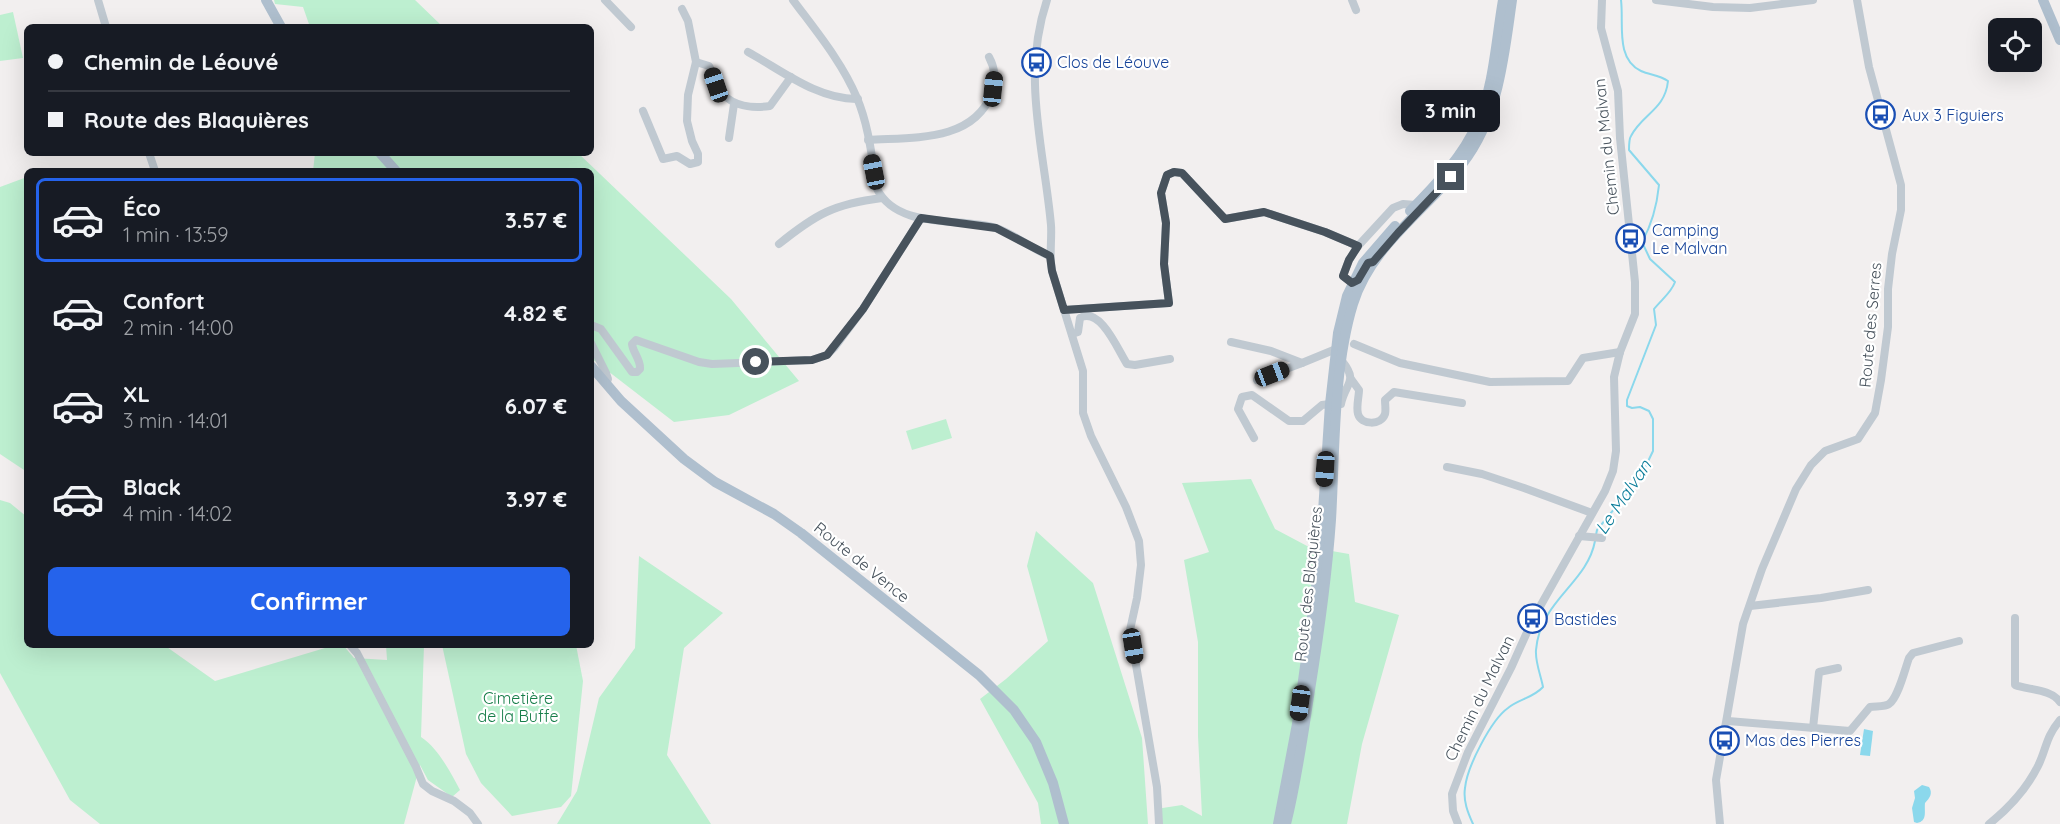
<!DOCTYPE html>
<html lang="fr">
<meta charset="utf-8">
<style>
body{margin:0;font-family:Quicksand,sans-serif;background:#20242c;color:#f1f3f6;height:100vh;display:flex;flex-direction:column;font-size:22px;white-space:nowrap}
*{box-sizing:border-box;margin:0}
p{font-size:20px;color:#9ea1a6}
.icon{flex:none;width:33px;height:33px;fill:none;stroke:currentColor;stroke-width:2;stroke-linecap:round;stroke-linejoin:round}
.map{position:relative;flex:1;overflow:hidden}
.side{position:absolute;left:24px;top:168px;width:570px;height:480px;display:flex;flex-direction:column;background:#171b24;border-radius:9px;box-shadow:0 6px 24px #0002}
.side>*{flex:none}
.guide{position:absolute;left:24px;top:24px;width:570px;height:132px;border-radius:9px;box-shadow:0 6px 24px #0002;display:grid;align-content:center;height:132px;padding:0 24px;background:#171b24}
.buttons{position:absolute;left:1988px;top:18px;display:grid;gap:12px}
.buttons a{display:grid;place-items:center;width:54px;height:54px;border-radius:9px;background:#171b24;box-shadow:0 6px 24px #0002;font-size:30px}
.end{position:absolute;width:27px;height:27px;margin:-14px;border:8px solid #47525c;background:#fff;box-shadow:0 0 0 3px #fff}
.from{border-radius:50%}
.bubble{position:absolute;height:42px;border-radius:9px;background:#171b24;box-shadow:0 6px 24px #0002;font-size:20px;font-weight:800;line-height:42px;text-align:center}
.car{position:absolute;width:18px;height:36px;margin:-18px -9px;border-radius:8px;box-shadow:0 0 4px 2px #0007;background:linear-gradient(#222 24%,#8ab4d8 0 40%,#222 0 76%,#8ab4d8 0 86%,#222 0)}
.guide b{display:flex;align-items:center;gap:21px;height:57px;font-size:22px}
.guide b+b{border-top:2px solid #363941}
.guide i{width:15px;height:15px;background:#f1f3f6}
ul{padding:10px 0 0;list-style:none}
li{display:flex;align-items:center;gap:18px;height:84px;margin:0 12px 9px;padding:0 12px;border:3px solid transparent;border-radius:9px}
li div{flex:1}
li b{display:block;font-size:22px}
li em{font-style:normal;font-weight:800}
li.active{border-color:#2563eb}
li>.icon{width:54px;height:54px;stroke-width:1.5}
.action{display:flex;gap:12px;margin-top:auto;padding:12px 24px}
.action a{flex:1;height:69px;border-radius:9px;background:#2563eb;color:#fff;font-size:24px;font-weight:800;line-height:69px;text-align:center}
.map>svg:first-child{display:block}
</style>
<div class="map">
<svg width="2060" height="824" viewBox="0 0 2060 824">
<rect width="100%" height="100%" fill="#f2efef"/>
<g fill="#bdefd0">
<polygon points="274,0 415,0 443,27 310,27 303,7 275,4"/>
<polygon points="13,12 23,58 0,61 0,15"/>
<polygon points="315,153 578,153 731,299 799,381 729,415 674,422 591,358 591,171 313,171"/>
<polygon points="27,177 27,472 0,454 0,187"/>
<polygon points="946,419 952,438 912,450 906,431"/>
<polygon points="1251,479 1275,529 1309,547 1349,554 1355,602 1399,615 1362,744 1347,824 1155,824 1156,809 1182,805 1202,816 1198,736 1198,642 1184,560 1209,552 1182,483"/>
<path d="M 0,500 L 10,503 L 27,517 L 27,645 L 164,645 L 215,681 L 335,645 L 343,645 L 354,658 L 387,660 L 386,645 L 424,645 L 421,737 C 438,748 451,773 460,790 L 452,797 L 428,780 L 420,765 L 404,824 L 100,824 L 70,800 L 0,673 Z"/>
<polygon points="1036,531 1093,583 1142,738 1148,824 1041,824 1038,803 980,699 1006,679 1048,641 1027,566"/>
<polygon points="639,556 723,613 684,648 667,755 711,824 557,824 577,791 599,698 635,648"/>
<polygon points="442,645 576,645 583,681 571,796 561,807 512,816 481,783 466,754"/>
</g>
<g fill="#8bd8ec">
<polygon points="1864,729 1873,731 1870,756 1860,755"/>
<path d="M 1922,785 L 1929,787 C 1933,793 1930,798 1925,803 C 1924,811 1928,821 1917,823 L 1914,822 L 1912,808 L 1915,798 L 1914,791 Z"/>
</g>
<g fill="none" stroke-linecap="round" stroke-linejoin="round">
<g stroke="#8bd8ec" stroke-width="2">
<path d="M 1596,535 L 1597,530 L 1641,476 L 1653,451 L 1653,419 L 1649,411 L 1640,407 L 1632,408 L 1627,406 L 1627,400 L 1656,325 L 1654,309 C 1662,299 1671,293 1675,282 L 1650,259 L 1642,242 C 1652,224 1657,205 1659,185 L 1629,150 C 1629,145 1629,139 1631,136 C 1642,114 1665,110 1668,81 C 1659,75 1650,75 1641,71 C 1615,59 1624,23 1621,0"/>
<path d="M 1473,824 C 1468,813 1463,801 1465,788 C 1467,767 1491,720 1508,708 C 1519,699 1533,698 1543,687 C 1541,676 1535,662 1536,650 C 1540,600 1587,584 1595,541"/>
</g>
<g stroke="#c0c9d1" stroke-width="8">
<polyline points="98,0 106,27"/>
<polyline points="605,0 631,27"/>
<path d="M 793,0 C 816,31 842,62 857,98 C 869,126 872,159 877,189 C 898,230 959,217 996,228 C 1015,234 1031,249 1050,256"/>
<path d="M 1047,0 C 1021,77 1044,148 1051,225 C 1052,240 1049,255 1052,271 L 1083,371 L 1083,413 L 1091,436 L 1126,507 L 1139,541 L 1141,565 L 1137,598 L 1130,630 L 1157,787 L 1159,824"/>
<polyline points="1352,0 1356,10"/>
<polyline points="1656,0 1713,7 1750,8 1813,0"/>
<path d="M 748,52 C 781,70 818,100 858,99"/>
<path d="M 696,62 L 709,66 C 712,71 713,78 716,84 C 726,105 748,109 770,106 L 791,77"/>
<polyline points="643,111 663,159 677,156 690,164 698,162 698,154 692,141 687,121 688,95 696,62 688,21 682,9"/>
<polyline points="729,138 734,104"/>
<path d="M 868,140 C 911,137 973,143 992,93 C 996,81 995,68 989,57"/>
<polyline points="149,153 155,171"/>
<path d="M 779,244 C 816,214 834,204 882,198"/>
<polyline points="1352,283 1343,276 1349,260 1358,246 1393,208 1403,204 1416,205"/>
<polyline points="1064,310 1169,303 1164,264 1166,223 1161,193 1167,175 1174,172 1182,173 1225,219 1264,212 1325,232 1358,246"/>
<path d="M 591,325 L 601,329 L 632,372 L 637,372 L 640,369 C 641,360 633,353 632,344 L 636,340 L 699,362 L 712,364 L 812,360 L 827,355 L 834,348 L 863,309 L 921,218"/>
<path d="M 1072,334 L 1078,332 L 1080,318 C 1100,306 1118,350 1127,364 L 1135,365 L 1170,359"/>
<polyline points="1231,342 1271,351 1302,363 1257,380"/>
<polyline points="591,343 606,373 608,379 606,384"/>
<polyline points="1354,344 1400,363 1490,382 1568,381 1583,358 1620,352"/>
<polyline points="1302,363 1336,349 1339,345"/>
<path d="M 1351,379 L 1359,390 C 1359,396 1356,407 1358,414 C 1361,425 1381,426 1385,414 C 1386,410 1385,404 1385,400 L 1394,392 L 1462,403"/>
<path d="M 1341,404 C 1345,383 1359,382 1342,361"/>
<polyline points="1254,438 1238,409 1242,397 1252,395 1289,421 1303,421 1322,405 1330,404 1333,401"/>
<polyline points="1447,467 1482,474 1524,488 1592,513"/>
<polyline points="1579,536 1602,538"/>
<polyline points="1750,606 1821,598 1868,590"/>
<path d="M 2015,618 L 2015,685 C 2028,690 2051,689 2060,702"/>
<polyline points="350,645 357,653 416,767 423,784 432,791 454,801 470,813 478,824"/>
<path d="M 1728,721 L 1850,731 L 1870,707 C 1876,706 1885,707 1889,704 C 1898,698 1905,669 1909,658 L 1913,653 L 1959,641"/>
<polyline points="1813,728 1819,672 1838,668"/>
<polyline points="1458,824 1453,811 1452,794 1468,752 1511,668 1533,619 1605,491 1613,471 1616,451 1614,377 1620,352 1635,314 1635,282 1620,138 1618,91 1601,28 1602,0"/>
<polyline points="1720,824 1716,780 1743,624 1762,569 1796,489 1811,465 1825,451 1858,439 1875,413 1881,380 1888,327 1888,289 1892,254 1901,210 1901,185 1869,67 1857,0"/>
<path d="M 1989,824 C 2009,808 2026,790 2038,766 C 2047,748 2045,738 2060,720"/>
</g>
<g stroke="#afbfce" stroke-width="10">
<polyline points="266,0 281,27"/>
<polyline points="2043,0 2060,40"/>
<polyline points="380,153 396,171"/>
<path d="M 1410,211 C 1436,185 1463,156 1478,122 C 1494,85 1496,40 1503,0"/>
<polyline points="591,366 621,401 684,459 715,482 774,514 801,533 979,675 1014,710 1036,742 1053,783 1064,824"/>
<polyline points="1278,824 1297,724 1320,558 1330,404 1338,333 1347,296 1363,263 1395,226"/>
<path d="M 1286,824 C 1297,780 1303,735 1310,690 C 1319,634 1327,577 1331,520 C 1335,452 1333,369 1353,304 C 1371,245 1427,210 1463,163 C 1499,116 1504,56 1512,0"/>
</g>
</g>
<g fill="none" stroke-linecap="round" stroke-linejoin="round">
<polyline stroke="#47525c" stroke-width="8" points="756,362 812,360 827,355 863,309 921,218 996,228 1050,256 1052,271 1064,310 1169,303 1164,264 1166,223 1161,193 1167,175 1174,172 1182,173 1225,219 1264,212 1325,232 1358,246 1349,260 1343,276 1352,283 1358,280 1368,263 1373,262 1398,233 1451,177"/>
</g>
<defs>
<symbol id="bus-ring" viewBox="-11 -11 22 22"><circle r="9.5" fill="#fff" stroke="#1a4fb4" stroke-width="1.5"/><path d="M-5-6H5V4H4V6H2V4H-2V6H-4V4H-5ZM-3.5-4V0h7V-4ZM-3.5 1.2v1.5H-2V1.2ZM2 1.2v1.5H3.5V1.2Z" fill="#1a4fb4"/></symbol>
</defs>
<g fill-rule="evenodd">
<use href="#bus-ring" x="1020" y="46" width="33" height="33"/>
<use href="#bus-ring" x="1864" y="98" width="33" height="33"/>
<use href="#bus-ring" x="1614" y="222" width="33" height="33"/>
<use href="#bus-ring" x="1516" y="602" width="33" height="33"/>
<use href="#bus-ring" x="1708" y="724" width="33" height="33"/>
</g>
<g text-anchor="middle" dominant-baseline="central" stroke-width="4.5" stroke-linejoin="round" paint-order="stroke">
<g font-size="16" fill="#164399" stroke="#fff" text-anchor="start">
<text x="1057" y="62">Clos de Léouve</text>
<text x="1902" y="115">Aux 3 Figuiers</text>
<text x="1652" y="230">Camping<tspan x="1652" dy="18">Le Malvan</tspan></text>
<text x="1554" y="619">Bastides</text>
<text x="1745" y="740">Mas des Pierres</text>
</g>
<g font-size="16" fill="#47525c" stroke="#fff">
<text transform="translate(1606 147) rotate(-96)">Chemin du Malvan</text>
<text transform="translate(1870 325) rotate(-85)">Route des Serres</text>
<text transform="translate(862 562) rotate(39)">Route de Vence</text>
<text transform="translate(1308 584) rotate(-84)">Route des Blaquières</text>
<text transform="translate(1479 698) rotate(-64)">Chemin du Malvan</text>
</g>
<g font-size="16" fill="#177e4a" stroke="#fff">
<text x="518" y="698">Cimetière<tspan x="518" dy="18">de la Buffe</tspan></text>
</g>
<g font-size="18" font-style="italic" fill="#0d7e9b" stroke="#fff">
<text transform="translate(1623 497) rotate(-56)">Le Malvan</text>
</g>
</g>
</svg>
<div class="buttons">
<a><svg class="icon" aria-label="locate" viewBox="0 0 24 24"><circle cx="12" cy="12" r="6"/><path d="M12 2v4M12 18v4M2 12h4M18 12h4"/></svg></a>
</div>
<i class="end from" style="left:756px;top:362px"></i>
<i class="end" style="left:1451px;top:177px"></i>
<div class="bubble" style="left:1401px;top:90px;width:99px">3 min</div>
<i class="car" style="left:716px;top:85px;rotate:341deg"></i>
<i class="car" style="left:993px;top:89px;rotate:6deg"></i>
<i class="car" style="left:874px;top:172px;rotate:349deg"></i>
<i class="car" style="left:1272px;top:374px;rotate:69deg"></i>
<i class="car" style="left:1325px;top:469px;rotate:184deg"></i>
<i class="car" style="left:1133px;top:646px;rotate:171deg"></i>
<i class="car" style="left:1300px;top:703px;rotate:188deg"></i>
<div class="guide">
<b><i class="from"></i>Chemin de Léouvé</b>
<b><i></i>Route des Blaquières</b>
</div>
<section class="side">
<ul>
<li class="active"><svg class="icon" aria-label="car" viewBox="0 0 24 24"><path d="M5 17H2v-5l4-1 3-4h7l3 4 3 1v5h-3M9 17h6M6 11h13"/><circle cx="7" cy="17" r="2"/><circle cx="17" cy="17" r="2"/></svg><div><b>Éco</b><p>1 min · 13:59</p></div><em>3.57 €</em></li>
<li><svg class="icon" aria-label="car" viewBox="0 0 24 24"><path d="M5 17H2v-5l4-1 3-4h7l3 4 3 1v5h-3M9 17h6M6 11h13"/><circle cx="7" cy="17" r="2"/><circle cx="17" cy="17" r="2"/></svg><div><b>Confort</b><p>2 min · 14:00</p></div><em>4.82 €</em></li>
<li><svg class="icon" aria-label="car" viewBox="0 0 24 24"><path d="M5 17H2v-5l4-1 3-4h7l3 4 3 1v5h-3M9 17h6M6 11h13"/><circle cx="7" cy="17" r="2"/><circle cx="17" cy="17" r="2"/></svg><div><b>XL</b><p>3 min · 14:01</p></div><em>6.07 €</em></li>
<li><svg class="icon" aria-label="car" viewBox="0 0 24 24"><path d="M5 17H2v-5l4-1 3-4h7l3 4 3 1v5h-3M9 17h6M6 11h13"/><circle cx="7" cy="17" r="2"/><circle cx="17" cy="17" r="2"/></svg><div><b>Black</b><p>4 min · 14:02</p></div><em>3.97 €</em></li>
</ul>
<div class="action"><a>Confirmer</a></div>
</section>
</div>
